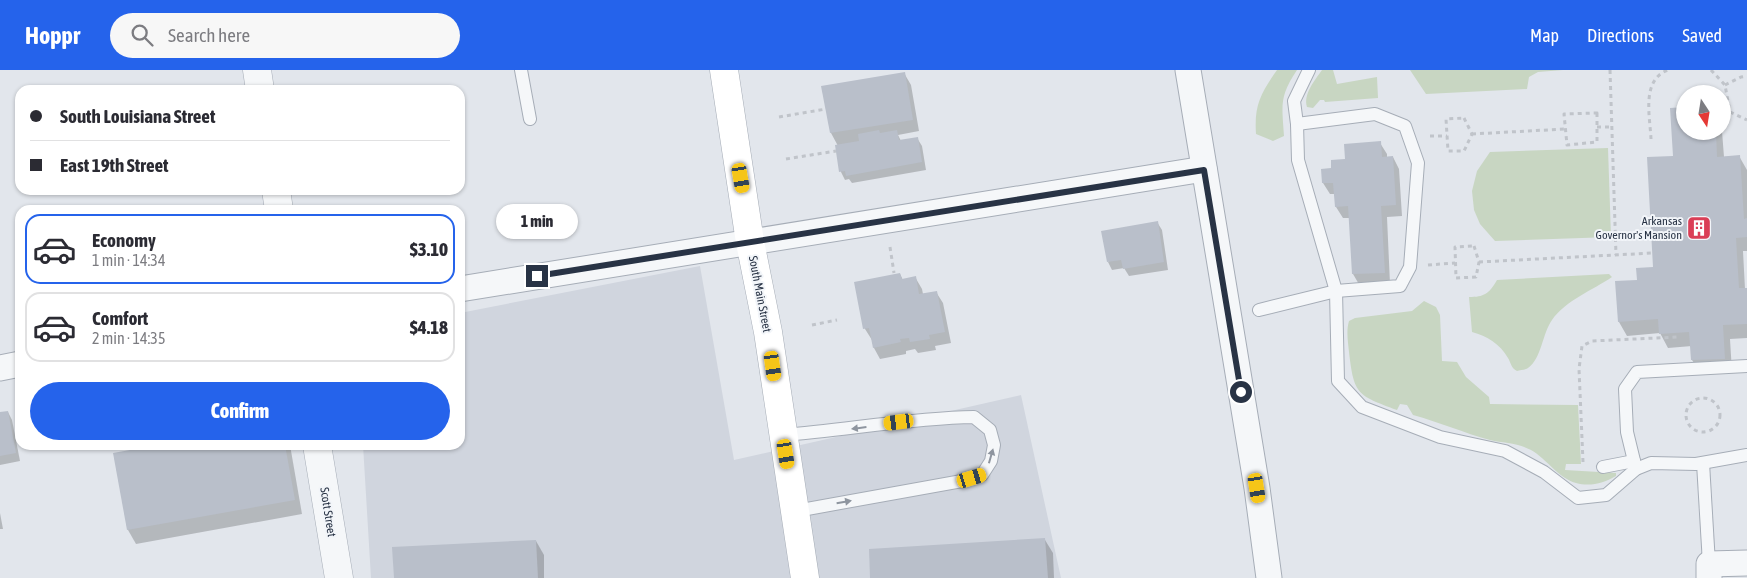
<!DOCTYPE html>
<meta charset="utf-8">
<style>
body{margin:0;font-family:"Asap Condensed",sans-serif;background:#f7f7f7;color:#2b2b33;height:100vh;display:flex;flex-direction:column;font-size:19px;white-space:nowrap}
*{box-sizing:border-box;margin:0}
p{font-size:16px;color:#7c7c81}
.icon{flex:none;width:28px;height:28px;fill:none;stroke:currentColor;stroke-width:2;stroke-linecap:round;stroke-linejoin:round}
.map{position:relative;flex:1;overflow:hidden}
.details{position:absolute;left:15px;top:135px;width:450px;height:245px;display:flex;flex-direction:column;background:#fff;border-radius:15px;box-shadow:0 1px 4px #0004}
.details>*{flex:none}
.banner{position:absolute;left:15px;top:15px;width:450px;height:110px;border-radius:15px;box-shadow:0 1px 4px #0004;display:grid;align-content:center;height:110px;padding:0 15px;background:#fff}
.needle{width:32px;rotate:168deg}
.fabs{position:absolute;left:1676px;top:15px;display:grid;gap:10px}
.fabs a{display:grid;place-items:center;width:55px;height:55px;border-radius:50%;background:#fff;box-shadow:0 1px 4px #0004;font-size:25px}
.end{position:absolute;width:22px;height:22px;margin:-11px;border:6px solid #283345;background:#fff;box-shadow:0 0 0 2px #fff}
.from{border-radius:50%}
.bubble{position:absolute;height:35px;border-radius:18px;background:#fff;box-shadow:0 1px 4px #0004;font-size:16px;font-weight:800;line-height:35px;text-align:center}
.car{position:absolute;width:15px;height:30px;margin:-15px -8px;border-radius:6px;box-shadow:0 0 4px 1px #0007;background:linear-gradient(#f5c518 24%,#345 0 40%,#f5c518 0 76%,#345 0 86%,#f5c518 0)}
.banner b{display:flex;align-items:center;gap:18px;height:48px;font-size:19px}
.banner b+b{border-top:1px solid #e1e1e2}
.banner i{width:12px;height:12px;background:#2b2b33}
ul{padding:9px 0 0;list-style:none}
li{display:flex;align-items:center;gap:15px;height:70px;margin:0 10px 8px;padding:0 5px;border:2px solid #e1e1e2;border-radius:15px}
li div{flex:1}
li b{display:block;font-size:19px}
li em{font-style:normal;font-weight:800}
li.on{border-color:#2563eb}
li>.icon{width:45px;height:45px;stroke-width:1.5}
.cta{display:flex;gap:10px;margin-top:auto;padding:10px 15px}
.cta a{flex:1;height:58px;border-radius:30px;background:#2563eb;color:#fff;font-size:20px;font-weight:800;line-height:58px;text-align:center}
header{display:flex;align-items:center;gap:30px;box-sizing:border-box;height:70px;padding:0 25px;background:#2563eb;color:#fff}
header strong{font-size:24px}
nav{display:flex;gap:28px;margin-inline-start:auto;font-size:18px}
.search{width:350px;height:45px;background:#f7f7f7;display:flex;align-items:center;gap:12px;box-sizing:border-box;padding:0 18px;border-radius:28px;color:#7c7c81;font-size:19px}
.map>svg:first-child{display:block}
</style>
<header>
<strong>Hoppr</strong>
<div class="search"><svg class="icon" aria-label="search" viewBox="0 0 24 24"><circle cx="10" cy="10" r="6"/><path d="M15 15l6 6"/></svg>Search here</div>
<nav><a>Map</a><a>Directions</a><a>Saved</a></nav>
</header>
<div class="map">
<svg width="1747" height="508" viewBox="0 0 1747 508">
<rect width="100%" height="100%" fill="#e2e6ec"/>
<polygon fill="#d0d5de" points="700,196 734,390 1021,325 1061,508 371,508 363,375 460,375 460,243"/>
<g fill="#c8d6c2">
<path d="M 1277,0 L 1297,0 C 1279,27 1282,35 1284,66 L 1273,71 L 1256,64 C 1254,35 1261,23 1277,0 Z"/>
<path d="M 1322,0 L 1333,0 L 1337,14 L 1377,7 L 1378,28 L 1325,32 L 1324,30 L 1320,30 L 1313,38 L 1307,37 C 1303,24 1315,10 1322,0 Z"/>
<polygon points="1410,0 1563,0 1538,2 1529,7 1527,19 1426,24"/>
<polygon points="1608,78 1611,167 1495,171 1480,154 1474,140 1472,121 1477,101 1490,82"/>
<path d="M 1609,204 L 1612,207 C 1593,220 1566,230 1552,250 C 1542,264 1542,288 1528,298 C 1525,300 1520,300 1517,301 C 1511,298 1511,293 1508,288 C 1500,274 1487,266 1472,262 L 1469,227 C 1484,227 1489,224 1497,210 Z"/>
<path d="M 1424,231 L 1436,237 L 1440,245 L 1442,291 L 1457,292 L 1466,307 L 1489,327 L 1490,334 L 1578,335 L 1581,394 L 1566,394 L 1565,400 L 1616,403 L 1616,406 C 1604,413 1590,417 1576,413 C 1558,408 1547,389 1531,380 C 1518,373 1503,373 1490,370 C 1464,363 1439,352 1413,345 L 1407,335 L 1400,334 L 1397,340 C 1357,325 1354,325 1349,282 C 1348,272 1346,261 1349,251 L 1355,248 L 1412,241 Z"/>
</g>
<g fill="#0003">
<polygon points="904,3 911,15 919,61 898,65 901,71 917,68 922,76 926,100 852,113 849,109 845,110 841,102 836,76 838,76 831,63 823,17"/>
<polygon points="1685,38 1685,61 1722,61 1724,87 1739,86 1747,100 1747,181 1743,181 1745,219 1747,219 1747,268 1730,269 1732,302 1701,304 1692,290 1692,276 1668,278 1660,263 1627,266 1619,252 1638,211 1655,198 1674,87"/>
<polygon points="1380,73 1387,84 1387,88 1393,87 1399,99 1402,146 1387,147 1390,214 1360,216 1353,204 1350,148 1343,148 1336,137 1335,124 1330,124 1323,113 1333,100 1346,90"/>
<polygon points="1157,152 1162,160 1168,200 1129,206 1124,198 1112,200 1108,192"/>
<polygon points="900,204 903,210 915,207 922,219 923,224 936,222 943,233 951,273 935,276 936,280 918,283 915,279 906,281 906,284 880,289 874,278 872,270 865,259 856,213"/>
<polygon points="8,342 12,350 20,391 0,395 0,344"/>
<polygon points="165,375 290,375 302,444 136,474 128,460 115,384"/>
<polygon points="0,443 3,459 0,459"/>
<polygon points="1045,470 1053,483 1054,508 872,508"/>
<polygon points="536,471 544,485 544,508 396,508"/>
</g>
<g fill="#b9bfca">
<polygon points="905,2 913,50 830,63 821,16"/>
<polygon points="1685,37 1685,61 1716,61 1717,87 1740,85 1744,149 1747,148 1747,167 1736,168 1739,218 1747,218 1747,254 1723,255 1725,289 1691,290 1689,262 1659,264 1658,249 1618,252 1615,211 1637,210 1636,198 1653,197 1647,87 1673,86 1670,38"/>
<polygon points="879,60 880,63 897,60 899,70 918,67 922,92 846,106 845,101 839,102 835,75 859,71 858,64"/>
<polygon points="1381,71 1382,87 1393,86 1396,135 1381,136 1385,203 1352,204 1348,136 1335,137 1333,113 1322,113 1321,99 1331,98 1331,90 1345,89 1344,74"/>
<polygon points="1158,151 1164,192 1123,199 1121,190 1107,192 1101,161"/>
<polygon points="900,203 902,209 916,206 919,224 937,221 945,262 929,265 930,269 910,272 909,268 900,269 901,272 873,278 869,258 863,259 854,212"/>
<polygon points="8,341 16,383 0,386 0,342"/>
<polygon points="158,375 285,375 295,430 127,460 113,383"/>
<polygon points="1045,468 1048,508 870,508 869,479"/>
<polygon points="536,470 538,508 394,508 392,477"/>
</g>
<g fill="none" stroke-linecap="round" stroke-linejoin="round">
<defs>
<g id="service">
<polyline points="521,0 530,49"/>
<polyline points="1309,0 1294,31 1297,54 1298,90 1336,221 1338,311 1362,337 1440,367 1505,381 1544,402 1578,428 1606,425 1636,399 1651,393 1696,394 1747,385"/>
<polyline points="1259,240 1336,221 1400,216 1410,197 1418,93 1405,56 1375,44 1297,54"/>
<path d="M 783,365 C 847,360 910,348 974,347 L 990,360 L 994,375 L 991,391 L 982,405 L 962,411 L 796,441"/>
<polyline points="1703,393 1709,494"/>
<polyline points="1603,397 1634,391"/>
<polyline points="1636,399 1627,362 1625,319 1637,302 1747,296"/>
</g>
<g id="minor">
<polyline points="1188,0 1257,418 1269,508"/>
<polyline points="460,219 1204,99"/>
<polyline points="0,298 20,294"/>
<polyline points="1709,508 1709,494 1747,493"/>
</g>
<g id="tertiary">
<polyline points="257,0 260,20"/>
<polyline points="276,120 279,140"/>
<polyline points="317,375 339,508"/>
</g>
<polyline id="secondary" points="724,0 750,172 768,262 805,508"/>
</defs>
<use href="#service" stroke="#a6adb7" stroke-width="14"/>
<use href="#minor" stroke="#a6adb7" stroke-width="27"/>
<use href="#tertiary" stroke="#a6adb7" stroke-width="29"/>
<use href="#secondary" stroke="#a6adb7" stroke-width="29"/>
<g stroke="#c0c4ca" stroke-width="3" stroke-dasharray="4 4" stroke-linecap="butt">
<polyline points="1610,0 1616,185"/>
<polyline points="1711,0 1725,15 1730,42 1747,50"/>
<polyline points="1725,15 1741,7 1747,6"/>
<polygon points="1597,43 1597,72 1567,75 1564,44"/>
<polyline points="779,47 826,39"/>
<polygon points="1464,48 1472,64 1464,81 1448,81 1446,49"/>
<polyline points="1597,57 1612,57"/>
<polyline points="1472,64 1565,59"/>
<polyline points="1430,66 1447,66"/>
<path d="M 1651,69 C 1650,46 1641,10 1668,0"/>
<polyline points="786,89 836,81"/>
<polygon points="1474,176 1479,192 1476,207 1456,208 1455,177"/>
<polyline points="890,177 894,203"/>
<polyline points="1479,192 1653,183"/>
<polyline points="1428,195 1455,193"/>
<polyline points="812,255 837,250"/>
<circle cx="1703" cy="345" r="17"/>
<polyline points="1583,392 1579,299 1582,276 1592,271 1678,267"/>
</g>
<use href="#service" stroke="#f5f7f9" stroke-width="12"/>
<use href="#minor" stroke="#f5f7f9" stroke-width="25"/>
<use href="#tertiary" stroke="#f5f7f9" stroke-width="28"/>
<use href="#secondary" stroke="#fff" stroke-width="28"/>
</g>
<defs><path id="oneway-solid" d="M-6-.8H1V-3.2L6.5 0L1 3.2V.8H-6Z" transform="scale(1.25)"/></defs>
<g fill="#8e959f">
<use href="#oneway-solid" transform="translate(859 358) rotate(173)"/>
<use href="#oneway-solid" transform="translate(991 386) rotate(-74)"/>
<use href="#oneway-solid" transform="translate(844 432) rotate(-10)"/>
</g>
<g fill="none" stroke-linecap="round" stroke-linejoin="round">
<polyline stroke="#283345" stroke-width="6" points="537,206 1204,100 1241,322"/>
</g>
<defs>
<symbol id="building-square" viewBox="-11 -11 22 22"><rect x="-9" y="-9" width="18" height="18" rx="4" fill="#da3e56" stroke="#f2f5f9"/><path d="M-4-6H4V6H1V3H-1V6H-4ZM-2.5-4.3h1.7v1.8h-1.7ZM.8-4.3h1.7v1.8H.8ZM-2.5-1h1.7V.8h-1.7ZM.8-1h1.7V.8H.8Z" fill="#fff"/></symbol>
</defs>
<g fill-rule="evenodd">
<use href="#building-square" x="1685" y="144" width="28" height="28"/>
</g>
<g text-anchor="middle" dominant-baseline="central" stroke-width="4" stroke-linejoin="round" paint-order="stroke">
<g font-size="12" fill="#283345" stroke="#f2f5f9" text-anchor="end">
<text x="1682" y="151">Arkansas<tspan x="1682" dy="14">Governor's Mansion</tspan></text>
</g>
<g font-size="12" fill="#283345" stroke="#f2f5f9">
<text transform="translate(760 224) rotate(79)">South Main Street</text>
<text transform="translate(328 442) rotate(81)">Scott Street</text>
</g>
</g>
</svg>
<div class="fabs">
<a><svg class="needle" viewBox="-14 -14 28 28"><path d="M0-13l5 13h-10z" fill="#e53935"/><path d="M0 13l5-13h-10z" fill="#7c7c81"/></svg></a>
</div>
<i class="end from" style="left:1241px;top:322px"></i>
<i class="end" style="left:537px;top:206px"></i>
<div class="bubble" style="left:496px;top:134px;width:82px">1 min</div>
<i class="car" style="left:741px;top:108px;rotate:170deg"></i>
<i class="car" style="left:773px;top:296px;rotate:172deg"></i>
<i class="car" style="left:899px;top:352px;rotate:263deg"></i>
<i class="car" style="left:786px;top:384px;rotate:171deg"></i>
<i class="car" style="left:972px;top:408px;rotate:73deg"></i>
<i class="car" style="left:1257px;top:418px;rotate:171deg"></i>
<div class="banner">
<b><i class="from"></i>South Louisiana Street</b>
<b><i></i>East 19th Street</b>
</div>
<section class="details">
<ul>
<li class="on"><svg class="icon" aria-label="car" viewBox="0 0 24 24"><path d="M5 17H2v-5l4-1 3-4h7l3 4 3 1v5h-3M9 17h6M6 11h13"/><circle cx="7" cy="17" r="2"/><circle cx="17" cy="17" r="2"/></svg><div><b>Economy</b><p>1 min · 14:34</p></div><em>$3.10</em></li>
<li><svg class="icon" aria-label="car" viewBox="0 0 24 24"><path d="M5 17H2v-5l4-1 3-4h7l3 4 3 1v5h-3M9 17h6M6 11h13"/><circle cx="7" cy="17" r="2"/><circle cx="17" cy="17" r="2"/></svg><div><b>Comfort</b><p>2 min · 14:35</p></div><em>$4.18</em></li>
</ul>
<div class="cta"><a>Confirm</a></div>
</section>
</div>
